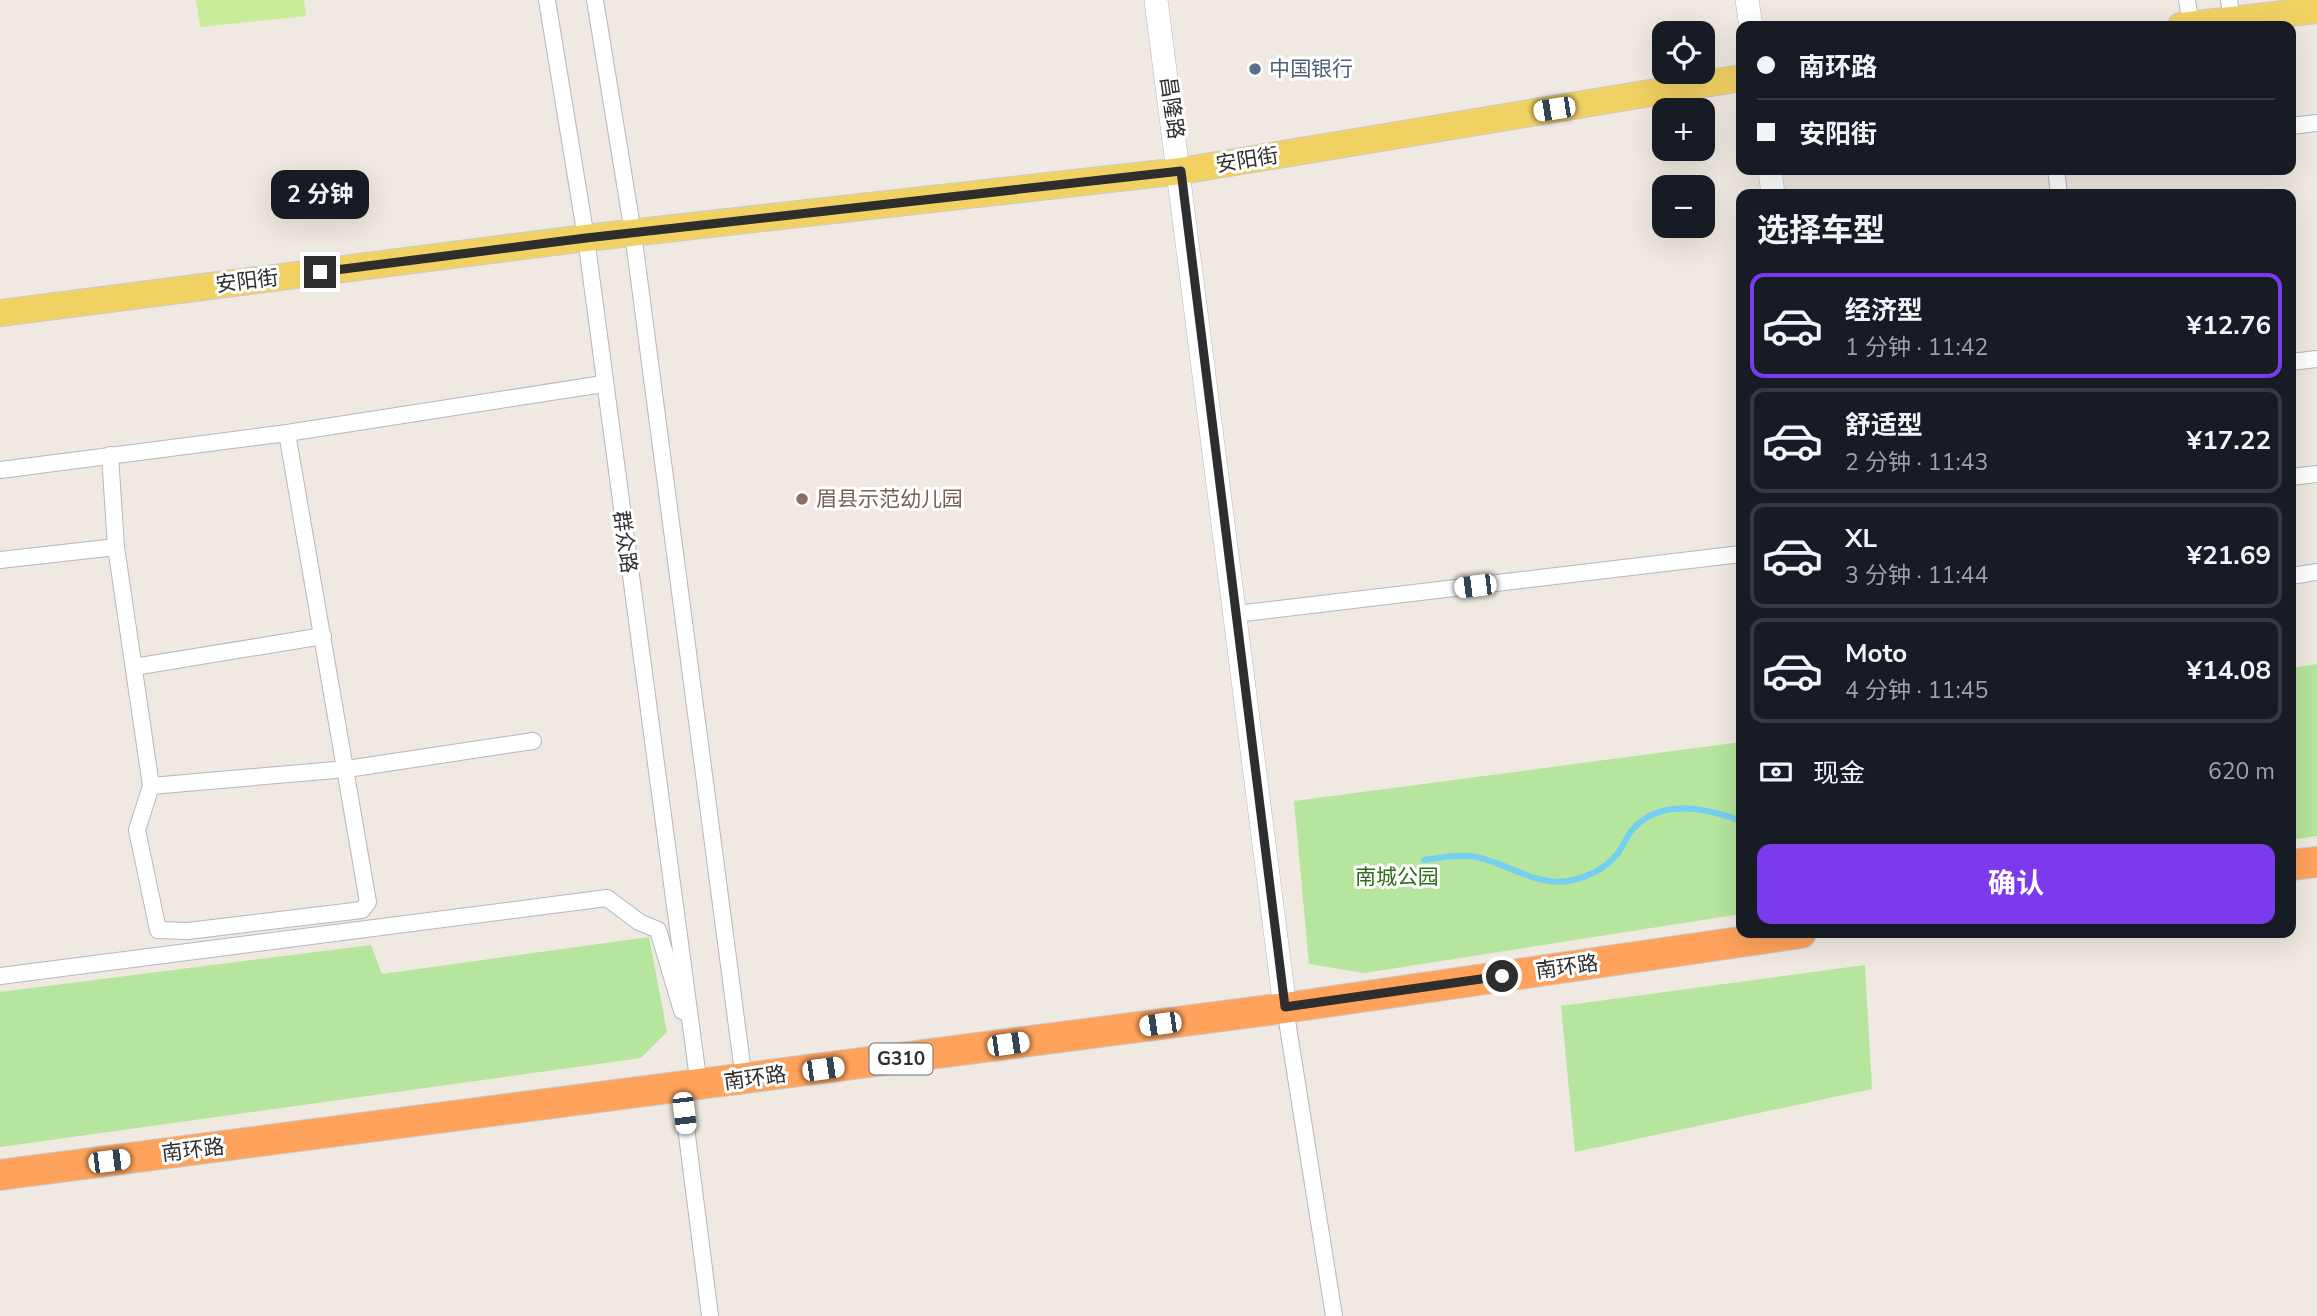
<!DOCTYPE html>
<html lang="zh">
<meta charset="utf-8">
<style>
body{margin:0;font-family:"Nunito Sans","Noto Sans SC",sans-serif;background:#242831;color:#f1f3f6;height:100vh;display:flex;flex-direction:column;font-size:26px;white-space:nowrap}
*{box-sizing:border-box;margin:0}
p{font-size:23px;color:#9ea1a6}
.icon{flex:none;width:38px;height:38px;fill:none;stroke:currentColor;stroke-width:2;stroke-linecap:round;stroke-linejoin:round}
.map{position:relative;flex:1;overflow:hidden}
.side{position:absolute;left:1736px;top:189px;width:560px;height:749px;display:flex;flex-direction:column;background:#171b24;border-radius:14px;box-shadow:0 7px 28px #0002}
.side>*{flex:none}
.top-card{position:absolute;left:1736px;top:21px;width:560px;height:154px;border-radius:14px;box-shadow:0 7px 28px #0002;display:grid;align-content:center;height:154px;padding:0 21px;background:#171b24}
.controls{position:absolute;left:1652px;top:21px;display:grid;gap:14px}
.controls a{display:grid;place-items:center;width:63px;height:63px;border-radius:14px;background:#171b24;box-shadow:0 7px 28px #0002;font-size:35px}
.end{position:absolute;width:32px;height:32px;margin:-16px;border:9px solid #2e2e2e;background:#fff;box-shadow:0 0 0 4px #fff}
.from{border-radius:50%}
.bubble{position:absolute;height:49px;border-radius:14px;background:#171b24;box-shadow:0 7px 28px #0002;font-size:23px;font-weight:700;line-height:49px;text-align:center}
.car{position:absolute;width:21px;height:42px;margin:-21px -10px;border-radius:9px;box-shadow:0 0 5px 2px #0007;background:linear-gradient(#fff 24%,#345 0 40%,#fff 0 76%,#345 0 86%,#fff 0)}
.top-card b{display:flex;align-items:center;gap:24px;height:66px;font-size:26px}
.top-card b+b{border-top:2px solid #363941}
.top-card i{width:18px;height:18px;background:#f1f3f6}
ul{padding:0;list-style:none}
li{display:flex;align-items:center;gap:21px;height:105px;margin:0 14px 10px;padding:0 7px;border:4px solid #363941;border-radius:14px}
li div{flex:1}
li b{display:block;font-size:26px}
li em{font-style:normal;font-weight:700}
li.active{border-color:#7c3aed}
li>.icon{width:63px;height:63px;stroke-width:1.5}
h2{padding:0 21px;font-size:32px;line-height:84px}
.pay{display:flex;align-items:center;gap:18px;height:77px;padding:0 21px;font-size:26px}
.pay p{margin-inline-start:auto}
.primary-button{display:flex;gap:14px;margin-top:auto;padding:14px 21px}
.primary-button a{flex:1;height:80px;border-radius:14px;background:#7c3aed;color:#fff;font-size:28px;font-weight:700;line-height:80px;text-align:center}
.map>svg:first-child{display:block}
</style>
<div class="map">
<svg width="2317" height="1316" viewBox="0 0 2317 1316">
<rect width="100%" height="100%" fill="#efe9e1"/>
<g fill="#b6e59e">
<polygon points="2317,664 2317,836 2291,840 2291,668"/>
<polygon points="1741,742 1741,914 1364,973 1309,964 1294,801"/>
<polygon points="649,937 667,1032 641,1058 0,1147 0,992 371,945 382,974"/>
<polygon points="1865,965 1872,1089 1575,1152 1561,1006"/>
</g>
<polygon fill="#c9ec9a" points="196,0 304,0 306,16 200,27"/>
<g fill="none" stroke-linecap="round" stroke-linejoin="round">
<path stroke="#75cff0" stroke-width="6" d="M 1424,860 C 1442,857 1458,854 1476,857 C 1508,863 1534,886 1568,881 C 1586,878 1607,868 1618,853 C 1624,844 1628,833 1636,826 C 1664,798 1709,809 1741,821"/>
<defs>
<g id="street">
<polyline points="547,0 586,238 699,1086"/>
<polyline points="595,0 633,233 744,1080"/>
<polyline points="2187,0 2191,26"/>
<polyline points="2229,0 2233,26"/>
<polyline points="2291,126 2317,123"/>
<polyline points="2056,170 2059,194"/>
<polyline points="2291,362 2317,359"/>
<polyline points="110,455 116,547 151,786 137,830 158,930 188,931 362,910 368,902 287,433"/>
<polyline points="0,470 287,433 603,384"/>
<polyline points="2291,477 2317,474"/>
<polyline points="0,560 116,547"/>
<polyline points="2291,576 2317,572"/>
<polyline points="1236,614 1741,554"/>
<polyline points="134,667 323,636"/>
<polyline points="151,786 347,769 533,741"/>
<polyline points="0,976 607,898 639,922 658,930 682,1011"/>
<polyline points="1285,1008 1334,1316"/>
<polyline points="681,1088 710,1316"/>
</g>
<g id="secondary">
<polyline points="1156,0 1285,1008"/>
<polyline points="1747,0 1751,26"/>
<polyline points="1770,170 1773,194"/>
</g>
<g id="primary">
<polyline points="2181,26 2317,10"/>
<polyline points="0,313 586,238 1181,171 1741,78"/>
</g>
<g id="highway">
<polyline points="2291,865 2317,862"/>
<polyline points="0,1175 1285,1008 1801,933"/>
</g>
</defs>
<use href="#street" stroke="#b4b7c1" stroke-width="18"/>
<use href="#secondary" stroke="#b4b7c1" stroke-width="24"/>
<use href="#primary" stroke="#c9c9c9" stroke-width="28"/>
<use href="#highway" stroke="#c9c9c9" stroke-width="32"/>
<use href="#street" stroke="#fff" stroke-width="16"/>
<use href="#secondary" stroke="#fff" stroke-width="23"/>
<use href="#primary" stroke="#f2d163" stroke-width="26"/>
<use href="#highway" stroke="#ffa35c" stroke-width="30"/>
</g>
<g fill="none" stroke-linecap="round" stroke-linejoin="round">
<polyline stroke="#2e2e2e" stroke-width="9" points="320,272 586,238 1181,171 1285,1007 1502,976"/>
</g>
<circle fill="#5c6f8a" stroke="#fff" stroke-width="2.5" cx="1255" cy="69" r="7"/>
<circle fill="#8d6e63" stroke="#fff" stroke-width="2.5" cx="802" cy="499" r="7"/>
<g text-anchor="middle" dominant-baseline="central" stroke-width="6" stroke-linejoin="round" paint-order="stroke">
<rect fill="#fff" stroke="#6d6d6d" stroke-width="2" x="869.5" y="1043.5" width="63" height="31" rx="5"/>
<g font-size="19" font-weight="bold" fill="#2e2e2e">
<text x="901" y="1059">G310</text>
</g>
<g font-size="21" fill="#4e5e75" stroke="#fff" text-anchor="start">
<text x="1269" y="69">中国银行</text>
</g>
<g font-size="21" fill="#2e2e2e" stroke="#fff">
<text transform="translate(1172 108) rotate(82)">昌隆路</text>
<text transform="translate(1247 160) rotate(-9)">安阳街</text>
<text transform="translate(247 281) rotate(-7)">安阳街</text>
<text transform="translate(625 542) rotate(82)">群众路</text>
<text transform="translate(1567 967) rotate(-8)">南环路</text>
<text transform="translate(755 1078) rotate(-8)">南环路</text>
<text transform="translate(193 1150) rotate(-7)">南环路</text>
</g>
<g font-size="21" fill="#785e54" stroke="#fff" text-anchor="start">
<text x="816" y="499">眉县示范幼儿园</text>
</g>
<g font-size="21" fill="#2c6e1b" stroke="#fff">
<text x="1397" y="877">南城公园</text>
</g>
</g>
</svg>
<div class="controls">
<a><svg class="icon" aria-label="locate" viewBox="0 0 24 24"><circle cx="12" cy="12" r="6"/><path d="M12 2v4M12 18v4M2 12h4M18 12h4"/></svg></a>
<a>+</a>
<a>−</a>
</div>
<i class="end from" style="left:1502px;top:976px"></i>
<i class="end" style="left:320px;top:272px"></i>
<div class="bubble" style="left:271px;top:170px;width:98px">2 分钟</div>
<i class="car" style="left:1554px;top:109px;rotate:261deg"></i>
<i class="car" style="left:1475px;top:586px;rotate:263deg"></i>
<i class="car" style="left:1160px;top:1024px;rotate:262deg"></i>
<i class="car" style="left:1008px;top:1044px;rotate:82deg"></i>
<i class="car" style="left:823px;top:1069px;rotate:82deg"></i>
<i class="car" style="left:684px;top:1113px;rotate:173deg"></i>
<i class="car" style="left:109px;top:1161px;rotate:83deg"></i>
<div class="top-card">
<b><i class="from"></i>南环路</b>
<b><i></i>安阳街</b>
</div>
<section class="side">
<h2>选择车型</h2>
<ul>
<li class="active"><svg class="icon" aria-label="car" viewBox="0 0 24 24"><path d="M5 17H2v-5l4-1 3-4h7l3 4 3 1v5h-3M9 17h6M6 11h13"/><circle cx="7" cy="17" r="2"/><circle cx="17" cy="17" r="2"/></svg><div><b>经济型</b><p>1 分钟 · 11:42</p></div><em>¥12.76</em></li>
<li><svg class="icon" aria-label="car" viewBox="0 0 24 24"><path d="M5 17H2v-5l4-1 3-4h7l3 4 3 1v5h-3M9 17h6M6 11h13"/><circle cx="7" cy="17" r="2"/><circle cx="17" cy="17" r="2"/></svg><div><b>舒适型</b><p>2 分钟 · 11:43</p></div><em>¥17.22</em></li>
<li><svg class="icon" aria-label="car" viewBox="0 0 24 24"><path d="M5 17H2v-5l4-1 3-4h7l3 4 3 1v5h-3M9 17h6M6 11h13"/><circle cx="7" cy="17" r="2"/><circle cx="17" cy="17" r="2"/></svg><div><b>XL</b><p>3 分钟 · 11:44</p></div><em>¥21.69</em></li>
<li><svg class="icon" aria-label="car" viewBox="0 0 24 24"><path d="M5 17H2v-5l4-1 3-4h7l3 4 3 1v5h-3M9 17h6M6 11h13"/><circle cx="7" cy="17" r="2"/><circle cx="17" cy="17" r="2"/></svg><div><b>Moto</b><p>4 分钟 · 11:45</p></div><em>¥14.08</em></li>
</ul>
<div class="pay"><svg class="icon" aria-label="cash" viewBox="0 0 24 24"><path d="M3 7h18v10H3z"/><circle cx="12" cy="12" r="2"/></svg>现金<p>620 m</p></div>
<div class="primary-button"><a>确认</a></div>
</section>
</div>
